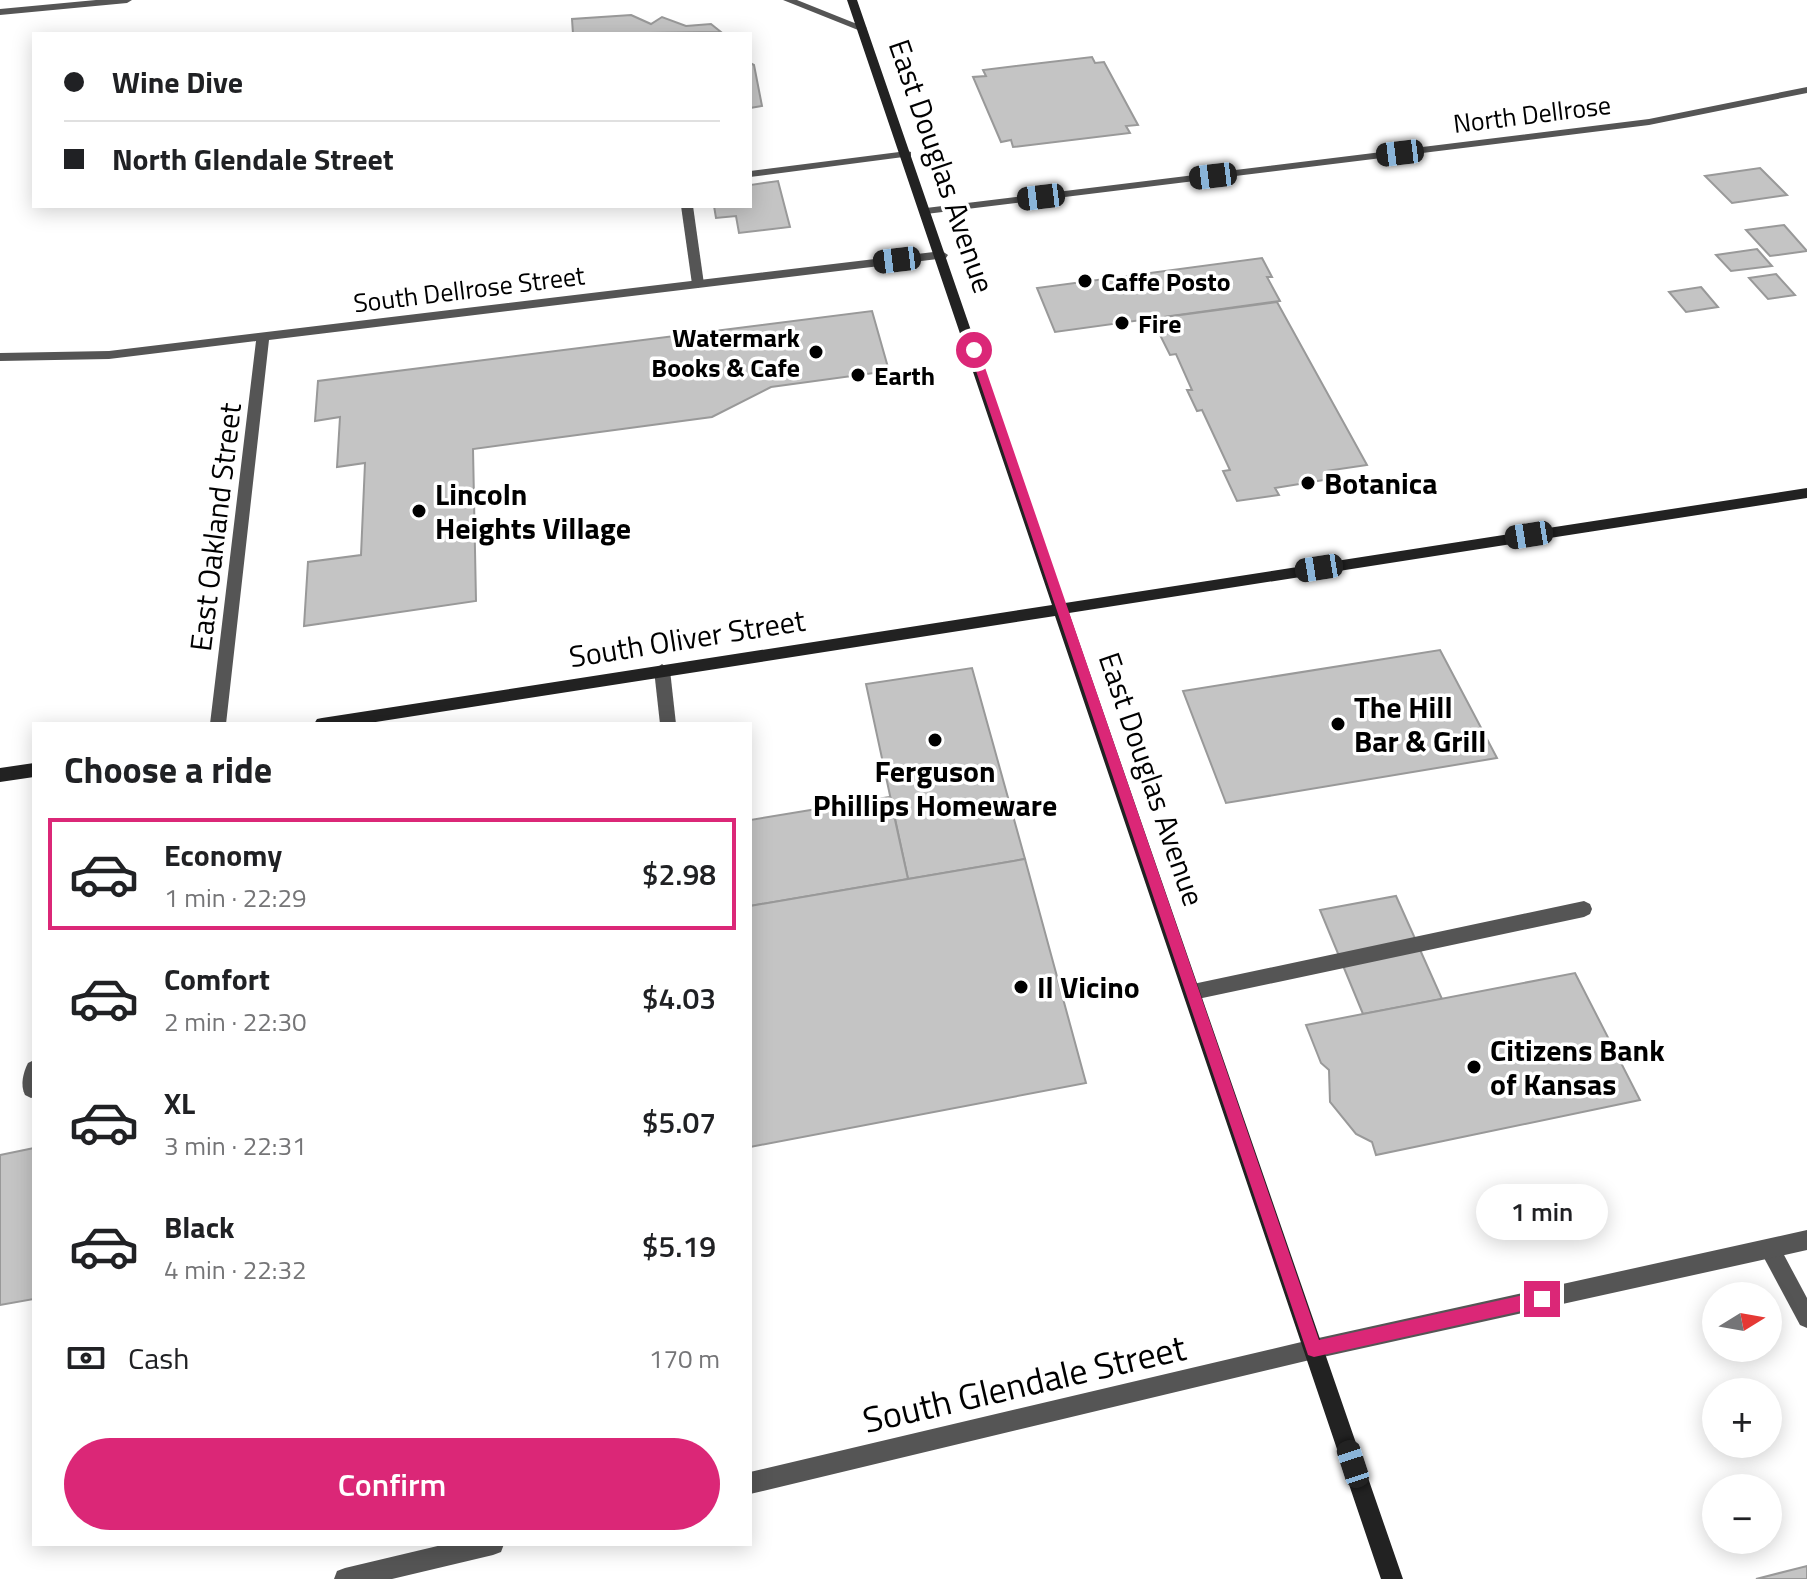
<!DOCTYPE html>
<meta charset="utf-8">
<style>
body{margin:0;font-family:"Titillium Web",sans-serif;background:#f6f6f6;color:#202124;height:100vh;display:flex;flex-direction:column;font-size:30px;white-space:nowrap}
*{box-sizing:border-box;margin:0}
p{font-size:26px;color:#757577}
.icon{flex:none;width:44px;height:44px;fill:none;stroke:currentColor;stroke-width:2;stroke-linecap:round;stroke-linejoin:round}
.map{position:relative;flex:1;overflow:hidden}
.panel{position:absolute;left:32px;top:722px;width:720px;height:824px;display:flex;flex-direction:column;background:#fff;border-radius:0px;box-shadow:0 4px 20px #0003}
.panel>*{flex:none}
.hud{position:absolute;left:32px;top:32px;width:720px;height:176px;border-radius:0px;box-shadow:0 4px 20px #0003;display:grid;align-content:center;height:176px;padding:0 32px;background:#fff}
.needle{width:52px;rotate:79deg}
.fabs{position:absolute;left:1702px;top:1282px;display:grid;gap:16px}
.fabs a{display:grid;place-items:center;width:80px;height:80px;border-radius:50%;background:#fff;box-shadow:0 4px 20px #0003;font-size:40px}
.end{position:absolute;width:36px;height:36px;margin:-18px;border:10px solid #db2777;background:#fff;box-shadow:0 0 0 4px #fff}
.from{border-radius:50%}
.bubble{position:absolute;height:56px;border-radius:28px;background:#fff;box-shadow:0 4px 20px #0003;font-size:26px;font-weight:600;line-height:56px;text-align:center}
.car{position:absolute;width:24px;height:48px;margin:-24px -12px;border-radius:10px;box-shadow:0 0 6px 2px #0007;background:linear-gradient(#222 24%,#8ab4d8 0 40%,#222 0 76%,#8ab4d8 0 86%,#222 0)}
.hud b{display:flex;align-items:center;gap:28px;height:76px;font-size:30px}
.hud b+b{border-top:2px solid #e0e0e0}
.hud i{width:20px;height:20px;background:#202124}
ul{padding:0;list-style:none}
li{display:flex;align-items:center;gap:24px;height:112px;margin:0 16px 12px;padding:0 16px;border:4px solid transparent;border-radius:0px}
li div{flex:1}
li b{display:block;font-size:30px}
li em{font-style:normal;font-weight:600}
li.current{border-color:#db2777}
li>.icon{width:72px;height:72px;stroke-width:1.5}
h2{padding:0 32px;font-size:36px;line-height:96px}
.pay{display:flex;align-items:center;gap:20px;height:88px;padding:0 32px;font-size:30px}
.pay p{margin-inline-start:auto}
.action{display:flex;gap:16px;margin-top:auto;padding:16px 32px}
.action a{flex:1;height:92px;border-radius:48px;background:#db2777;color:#fff;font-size:32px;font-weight:600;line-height:92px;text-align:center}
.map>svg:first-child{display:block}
</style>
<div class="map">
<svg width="1807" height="1579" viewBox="0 0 1807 1579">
<rect width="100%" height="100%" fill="#fff"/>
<g fill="#c4c4c4" stroke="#999" stroke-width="2">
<polygon points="631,15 651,24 662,17 686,26 711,24 721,32 573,34 572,19"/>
<polygon points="1092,57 1095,63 1104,62 1138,125 1126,126 1130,133 1013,147 1011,140 1001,142 973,77 986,76 983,70"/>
<polygon points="750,63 754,65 762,106 750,108"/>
<polygon points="1760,168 1787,195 1732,203 1705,176"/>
<polygon points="778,181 790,227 739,233 736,216 716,218 714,206 750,206 750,185"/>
<polygon points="1784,225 1807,251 1770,256 1746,230"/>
<polygon points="1757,249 1772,266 1731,271 1716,255"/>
<polygon points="1262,258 1272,277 1267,277 1280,301 1055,332 1037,288"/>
<polygon points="1776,274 1795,295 1768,299 1749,278"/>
<polygon points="1701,287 1718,307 1686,312 1669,292"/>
<polygon points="1277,302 1367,465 1326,471 1330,479 1275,488 1279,495 1237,501 1223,471 1230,470 1202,410 1197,411 1187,390 1192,390 1176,354 1170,355 1160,335 1166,334 1158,318"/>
<polygon points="872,311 889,371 771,387 712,417 473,449 476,601 304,626 308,562 361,555 365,463 337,467 340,417 315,421 318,381"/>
<polygon points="1440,650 1497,758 1226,803 1183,691"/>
<polygon points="972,668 1025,859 908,879 866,684"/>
<polygon points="890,797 908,879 750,906 750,820"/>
<polygon points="1025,859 1086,1083 750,1147 750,906"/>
<polygon points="1396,896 1442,999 1363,1014 1320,910"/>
<polygon points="1575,973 1640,1100 1376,1155 1372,1142 1356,1134 1330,1102 1329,1070 1321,1063 1306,1025"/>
<polygon points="34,1148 34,1299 0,1305 0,1155"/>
<polygon points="1807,1566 1807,1579 1756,1579"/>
</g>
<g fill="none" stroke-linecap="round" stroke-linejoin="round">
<g fill="#555" fill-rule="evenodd">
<polygon points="907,151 911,152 911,156 750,177 750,171"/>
<polygon points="681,206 693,206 704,284 698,288 692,284"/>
<polygon points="662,664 670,670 676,724 660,724 654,670"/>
<polygon points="1584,901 1590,904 1592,909 1590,914 1584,917 1193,1000 1187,998 1184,992 1187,986 1193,984"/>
<path d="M 34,1060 L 34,1097 L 31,1098 L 25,1095 C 20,1085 23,1073 28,1063 Z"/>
<polygon points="1770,1239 1777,1242 1807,1298 1807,1328 1800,1325 1763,1256 1760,1249 1763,1242"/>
</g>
<g fill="#555" fill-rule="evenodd">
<polygon points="96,0 132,0 127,3 0,15 0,9"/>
<polygon points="783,0 797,0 867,28 858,30"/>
<polygon points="1807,87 1807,93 1649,125 926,214 920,211 926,208 1649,119"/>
<polygon points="942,251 948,255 946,258 269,340 226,724 210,724 256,341 109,359 0,361 0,353 109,351"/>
<polygon points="1807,1230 1807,1250 1314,1359 750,1494 750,1472 1314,1339"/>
<polygon points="446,1544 504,1544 501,1552 493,1555 392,1579 334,1579 337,1571 345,1568"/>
</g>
<g fill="#222" fill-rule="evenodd">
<polygon points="847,0 857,0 1065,603 1807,488 1807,498 1069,613 1403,1579 1381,1579 1055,616 363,724 314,724 317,719 322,718 1052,605"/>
<polygon points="34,763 34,777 0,782 0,768"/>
</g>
</g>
<polygon fill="#db2777" points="974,347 979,350 1319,1340 1542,1291 1550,1299 1548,1305 1314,1357 1308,1355 969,350"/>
<g fill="#000" stroke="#fff" stroke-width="3">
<circle cx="1085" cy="281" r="8"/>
<circle cx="1122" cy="323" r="8"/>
<circle cx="816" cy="352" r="8"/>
<circle cx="858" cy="375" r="8"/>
<circle cx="1308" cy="483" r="8"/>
<circle cx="419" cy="511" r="8"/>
<circle cx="1338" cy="724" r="8"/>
<circle cx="935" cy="740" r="8"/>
<circle cx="1021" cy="987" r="8"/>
<circle cx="1474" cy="1067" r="8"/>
</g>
<g text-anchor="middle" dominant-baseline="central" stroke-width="7" stroke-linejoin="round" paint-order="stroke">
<g font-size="26" fill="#000" stroke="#fff">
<text transform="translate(1532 114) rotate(-7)">North Dellrose</text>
<text transform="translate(469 289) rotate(-7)">South Dellrose Street</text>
</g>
<g font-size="26" font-weight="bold" fill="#000" stroke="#fff" text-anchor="start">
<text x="1101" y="281">Caffe Posto</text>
<text x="1138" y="323">Fire</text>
<text x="800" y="337" text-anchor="end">Watermark<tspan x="800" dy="30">Books &amp; Cafe</tspan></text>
<text x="874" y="375">Earth</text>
</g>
<g font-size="30" fill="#000" stroke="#fff">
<text transform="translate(942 166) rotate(71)">East Douglas Avenue</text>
<text transform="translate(215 527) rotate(-83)">East Oakland Street</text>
<text transform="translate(687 638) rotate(-9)">South Oliver Street</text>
<text transform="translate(1152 779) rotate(71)">East Douglas Avenue</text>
</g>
<g font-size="30" font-weight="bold" fill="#000" stroke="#fff" text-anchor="start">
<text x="1324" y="483">Botanica</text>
<text x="435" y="494">Lincoln<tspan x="435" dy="34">Heights Village</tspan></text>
<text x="1354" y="707">The Hill<tspan x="1354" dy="34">Bar &amp; Grill</tspan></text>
<text x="935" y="771" text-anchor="middle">Ferguson<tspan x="935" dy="34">Phillips Homeware</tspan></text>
<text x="1037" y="987">Il Vicino</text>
<text x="1490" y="1050">Citizens Bank<tspan x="1490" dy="34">of Kansas</tspan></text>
</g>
<g font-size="36" fill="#000" stroke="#fff">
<text transform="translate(1024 1383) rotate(-13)">South Glendale Street</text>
</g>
</g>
</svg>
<div class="fabs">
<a><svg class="needle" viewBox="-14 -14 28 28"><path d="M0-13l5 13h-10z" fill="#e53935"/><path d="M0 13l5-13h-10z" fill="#757577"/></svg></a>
<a>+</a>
<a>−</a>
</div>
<i class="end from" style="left:974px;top:350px"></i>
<i class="end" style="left:1542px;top:1299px"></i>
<div class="bubble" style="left:1476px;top:1184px;width:132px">1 min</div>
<i class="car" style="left:1400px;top:153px;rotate:263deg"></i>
<i class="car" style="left:1213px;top:176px;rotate:263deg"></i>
<i class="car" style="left:1041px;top:197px;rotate:263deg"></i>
<i class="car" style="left:897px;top:260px;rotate:263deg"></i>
<i class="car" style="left:1529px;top:535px;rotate:261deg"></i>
<i class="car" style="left:1319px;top:568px;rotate:261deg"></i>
<i class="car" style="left:1353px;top:1464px;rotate:342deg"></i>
<div class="hud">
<b><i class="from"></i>Wine Dive</b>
<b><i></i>North Glendale Street</b>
</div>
<section class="panel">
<h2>Choose a ride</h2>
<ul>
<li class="current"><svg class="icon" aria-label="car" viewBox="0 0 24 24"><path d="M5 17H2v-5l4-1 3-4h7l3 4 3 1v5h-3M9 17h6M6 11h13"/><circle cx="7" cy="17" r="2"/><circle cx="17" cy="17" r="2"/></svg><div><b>Economy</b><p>1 min · 22:29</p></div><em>$2.98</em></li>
<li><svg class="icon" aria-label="car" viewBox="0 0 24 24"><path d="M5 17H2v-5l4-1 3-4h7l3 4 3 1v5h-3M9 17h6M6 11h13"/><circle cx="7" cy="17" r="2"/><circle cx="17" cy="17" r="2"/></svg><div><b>Comfort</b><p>2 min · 22:30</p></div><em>$4.03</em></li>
<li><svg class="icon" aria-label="car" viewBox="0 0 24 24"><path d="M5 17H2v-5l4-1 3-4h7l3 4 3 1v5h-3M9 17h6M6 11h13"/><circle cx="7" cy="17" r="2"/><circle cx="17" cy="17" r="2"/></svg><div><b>XL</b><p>3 min · 22:31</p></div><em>$5.07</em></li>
<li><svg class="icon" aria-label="car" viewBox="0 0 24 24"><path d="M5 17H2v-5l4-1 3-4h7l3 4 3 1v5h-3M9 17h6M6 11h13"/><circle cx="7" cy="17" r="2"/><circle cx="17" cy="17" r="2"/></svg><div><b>Black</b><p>4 min · 22:32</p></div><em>$5.19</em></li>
</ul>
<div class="pay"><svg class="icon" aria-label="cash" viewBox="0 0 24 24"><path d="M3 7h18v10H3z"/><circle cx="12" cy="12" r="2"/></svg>Cash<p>170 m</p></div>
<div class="action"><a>Confirm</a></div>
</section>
</div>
